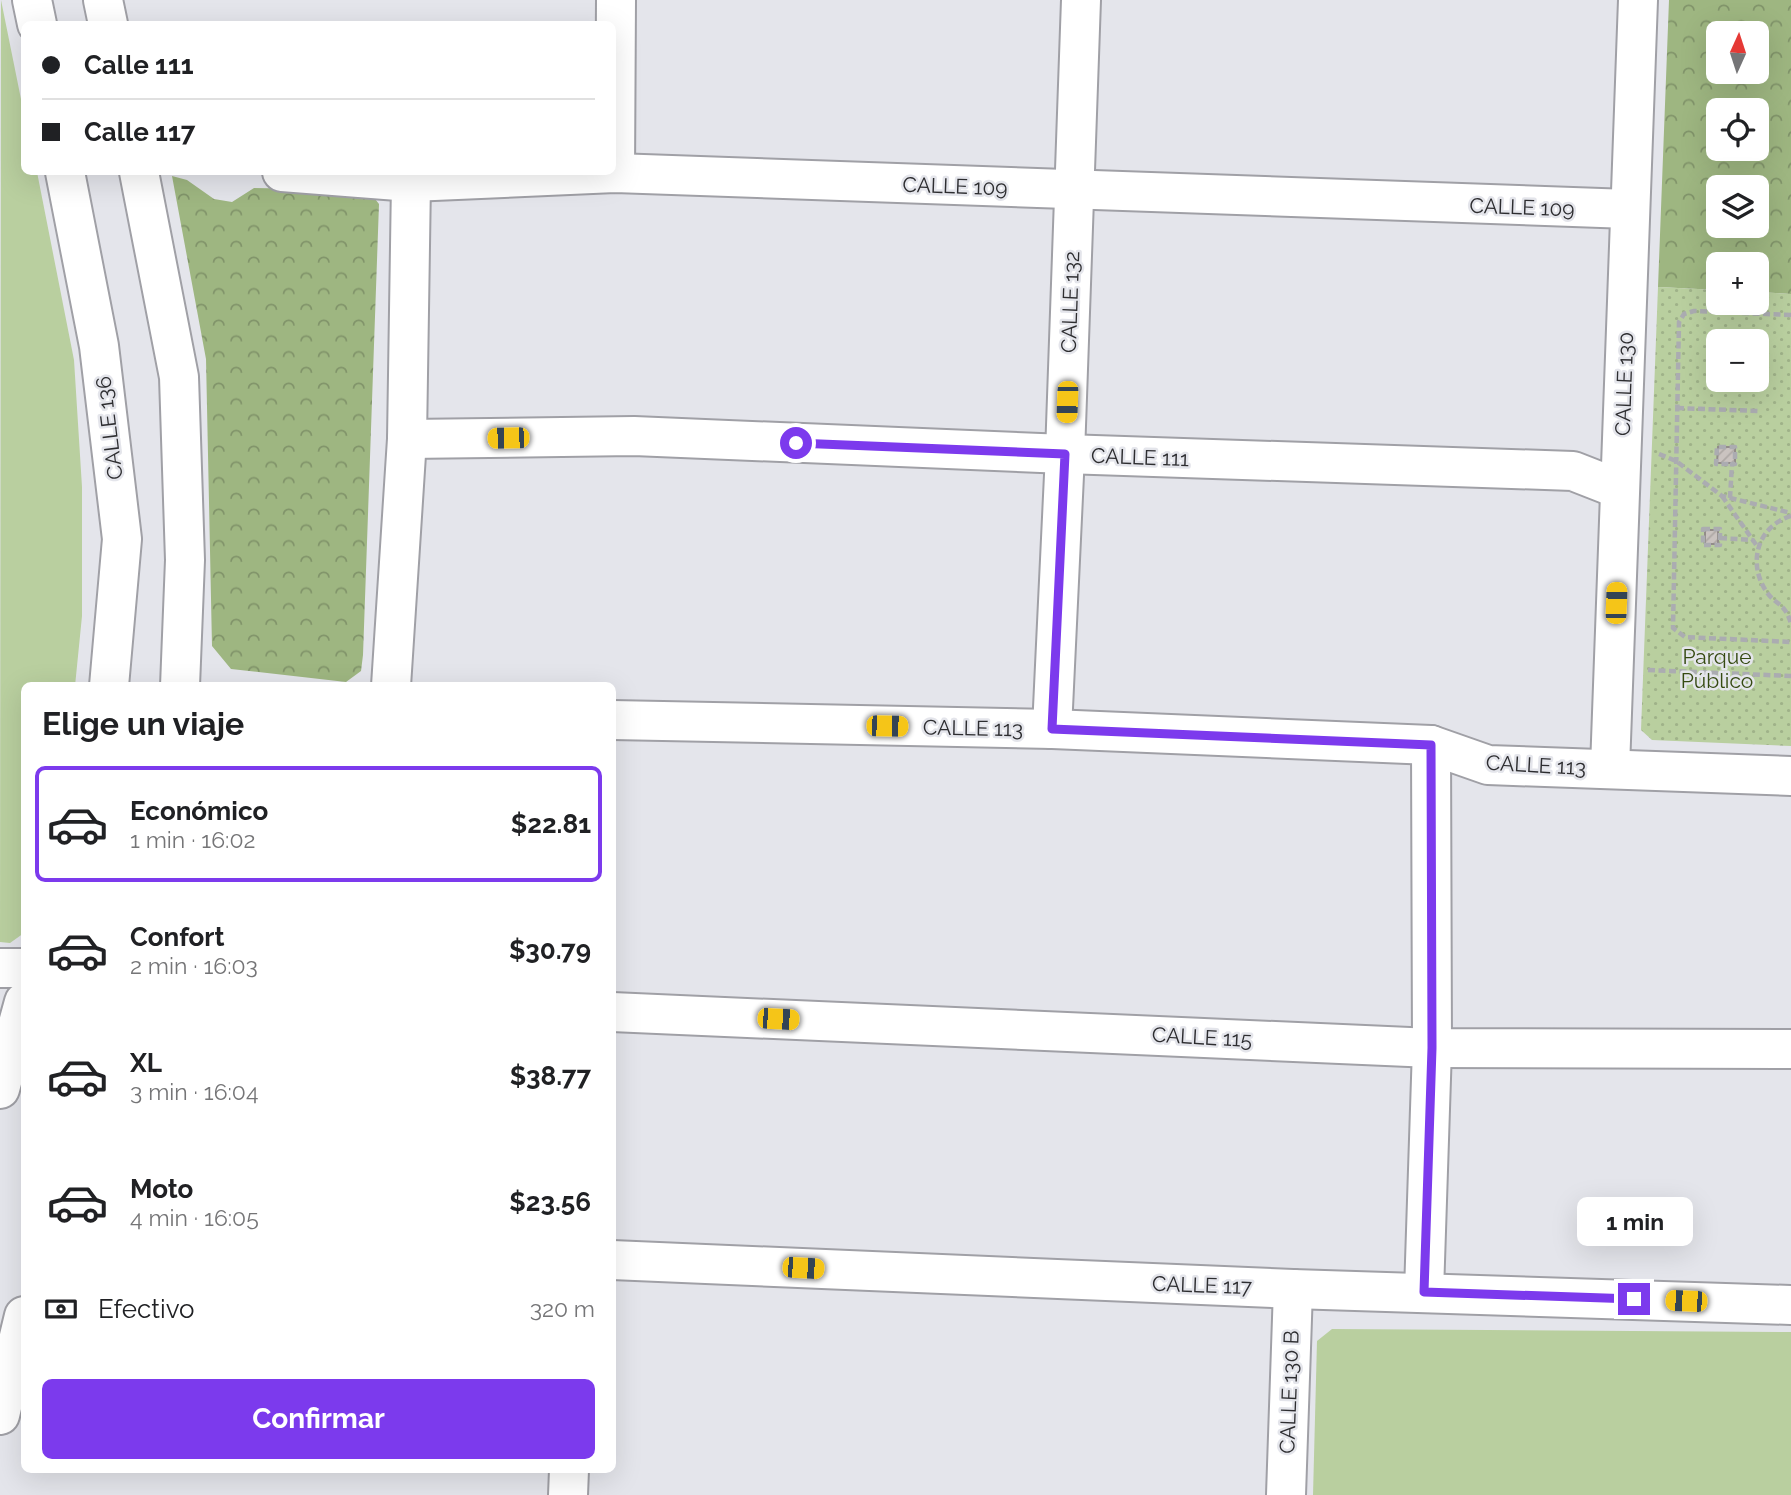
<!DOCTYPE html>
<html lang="es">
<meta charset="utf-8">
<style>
body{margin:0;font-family:Raleway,sans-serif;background:#f6f6f6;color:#202124;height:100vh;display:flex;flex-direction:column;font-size:26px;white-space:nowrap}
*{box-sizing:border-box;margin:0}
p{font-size:23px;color:#757577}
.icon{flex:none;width:38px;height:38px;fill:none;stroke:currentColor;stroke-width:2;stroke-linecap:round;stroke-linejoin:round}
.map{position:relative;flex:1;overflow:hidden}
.panel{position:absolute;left:21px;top:682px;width:595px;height:791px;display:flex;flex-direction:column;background:#fff;border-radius:10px;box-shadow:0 7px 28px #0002}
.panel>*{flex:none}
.top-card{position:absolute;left:21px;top:21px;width:595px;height:154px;border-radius:10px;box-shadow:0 7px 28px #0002;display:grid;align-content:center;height:154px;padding:0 21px;background:#fff}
.needle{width:46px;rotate:3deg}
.controls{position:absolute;left:1706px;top:21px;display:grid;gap:14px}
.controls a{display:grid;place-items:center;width:63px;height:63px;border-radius:10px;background:#fff;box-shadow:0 7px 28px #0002;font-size:35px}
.end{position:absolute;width:32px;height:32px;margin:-16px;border:9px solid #7c3aed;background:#fff;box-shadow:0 0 0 4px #fff}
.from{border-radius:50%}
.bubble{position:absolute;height:49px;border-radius:10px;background:#fff;box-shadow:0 7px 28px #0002;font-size:23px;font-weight:700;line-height:49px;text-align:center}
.car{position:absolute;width:21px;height:42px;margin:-21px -10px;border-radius:9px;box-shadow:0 0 5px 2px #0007;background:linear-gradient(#f5c518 24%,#345 0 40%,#f5c518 0 76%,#345 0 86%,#f5c518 0)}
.top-card b{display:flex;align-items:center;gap:24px;height:66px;font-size:26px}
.top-card b+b{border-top:2px solid #e0e0e0}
.top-card i{width:18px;height:18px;background:#202124}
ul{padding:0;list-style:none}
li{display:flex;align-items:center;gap:21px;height:116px;margin:0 14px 10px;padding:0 7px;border:4px solid transparent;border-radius:10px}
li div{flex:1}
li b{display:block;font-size:26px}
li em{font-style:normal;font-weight:700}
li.active{border-color:#7c3aed}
li>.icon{width:63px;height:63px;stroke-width:1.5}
h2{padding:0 21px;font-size:32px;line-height:84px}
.pay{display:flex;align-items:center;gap:18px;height:77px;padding:0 21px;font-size:26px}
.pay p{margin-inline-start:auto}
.primary-button{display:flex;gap:14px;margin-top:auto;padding:14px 21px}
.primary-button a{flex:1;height:80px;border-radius:10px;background:#7c3aed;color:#fff;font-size:28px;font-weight:700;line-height:80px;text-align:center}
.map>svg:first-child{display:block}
</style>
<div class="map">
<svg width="1791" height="1495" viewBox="0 0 1791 1495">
<defs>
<pattern id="forest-crowns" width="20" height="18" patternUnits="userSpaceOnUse" patternTransform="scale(1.75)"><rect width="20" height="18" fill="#9eb681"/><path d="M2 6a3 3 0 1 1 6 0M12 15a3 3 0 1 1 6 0" fill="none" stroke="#81946a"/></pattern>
<pattern id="park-dots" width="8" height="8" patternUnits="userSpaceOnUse" patternTransform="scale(1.75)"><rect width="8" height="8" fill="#b9cf9f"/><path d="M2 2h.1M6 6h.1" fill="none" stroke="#9fb289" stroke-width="1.8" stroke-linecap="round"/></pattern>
<pattern id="building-hatch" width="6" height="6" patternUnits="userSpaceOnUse" patternTransform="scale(1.75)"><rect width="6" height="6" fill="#cac3c0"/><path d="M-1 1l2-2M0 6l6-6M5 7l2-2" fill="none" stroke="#aea8a5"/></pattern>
</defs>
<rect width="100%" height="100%" fill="#e4e5eb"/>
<g fill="#b9cf9f">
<polygon points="1,0 24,114 24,172 37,172 74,360 82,487 82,616 75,686 24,686 24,933 10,943 0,942"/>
<polygon points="1332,1329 1791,1332 1791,1495 1313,1495 1317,1341"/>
</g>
<g fill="url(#forest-crowns)" fill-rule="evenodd">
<path d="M 1669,0 L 1791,0 L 1791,294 L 1757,292 L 1757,264 L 1718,264 L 1718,290 L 1658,287 ZM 1718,33 L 1757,33 L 1757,72 L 1718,72 ZM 1718,110 L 1757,110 L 1757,149 L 1718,149 ZM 1718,187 L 1757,187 L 1757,226 L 1718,226 Z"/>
<polygon points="172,176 187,180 214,199 232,202 254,188 368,190 379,204 363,655 361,671 346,682 231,669 212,646 206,359"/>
</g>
<path fill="url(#park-dots)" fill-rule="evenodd" d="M 1658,287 L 1718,290 L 1718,303 L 1757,303 L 1757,292 L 1791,294 L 1791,746 L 1652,740 L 1641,730 ZM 1718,341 L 1757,341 L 1757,380 L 1718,380 Z"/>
<g fill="url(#building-hatch)" stroke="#928c89" stroke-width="2">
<polygon points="1718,447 1735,447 1735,463 1717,463"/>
<rect x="1705" y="530" width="13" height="14"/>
</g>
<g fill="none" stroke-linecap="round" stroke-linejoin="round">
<defs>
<g id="minor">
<polyline points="282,172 411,182 615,173 1629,209"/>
<polyline points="615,173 616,0"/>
<polyline points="407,439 634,436 1065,454 1573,471 1619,489"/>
<polyline points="391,686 407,439 411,182"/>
<polyline points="612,720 1052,729 1431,745 1488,765 1791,776"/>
<polyline points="1052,729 1065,454 1081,0"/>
<polyline points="1610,768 1638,0"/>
<polyline points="0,968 24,968"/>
<polyline points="612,1012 1432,1048 1791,1049"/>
<polyline points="612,1260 1293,1289 1791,1305"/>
<polyline points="1424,1292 1432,1048 1431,745"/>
<polyline points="568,1495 569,1470"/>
<polyline points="1286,1495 1293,1289"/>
</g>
<g id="major">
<polyline points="32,0 37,24"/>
<polyline points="103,0 108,24"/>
<polyline points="65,172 99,346 122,539 109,686"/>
<polyline points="139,172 179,377 185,560 180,686"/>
<polyline points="0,1089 24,1002"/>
<polyline points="0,1415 24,1316"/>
</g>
</defs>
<use href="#minor" stroke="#a0a0a6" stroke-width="42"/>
<use href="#major" stroke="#a0a0a6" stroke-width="42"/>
<g stroke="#abacb1" stroke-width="4.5" stroke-dasharray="7 3.5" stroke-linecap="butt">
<polyline points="1791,315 1694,311 1684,314 1679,322 1673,628 1685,637 1791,642"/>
<polyline points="1677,408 1759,411"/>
<polyline points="1659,454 1676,461 1722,496 1791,513"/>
<polyline points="1722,496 1757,546"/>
<polyline points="1730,498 1732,464 1735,464 1735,447 1717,447 1716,464 1732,464"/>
<path d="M 1791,516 C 1758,526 1747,562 1766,591 C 1776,606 1785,602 1791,624"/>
<rect x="1703" y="529" width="17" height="16"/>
<polyline points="1720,538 1753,540"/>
<polyline points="1648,670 1791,676"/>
</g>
<use href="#minor" stroke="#fff" stroke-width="38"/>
<use href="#major" stroke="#fff" stroke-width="38"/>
</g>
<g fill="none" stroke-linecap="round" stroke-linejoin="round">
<polyline stroke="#7c3aed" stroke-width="9" points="796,443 1065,454 1052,729 1431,745 1432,1048 1424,1292 1634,1299"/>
</g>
<g text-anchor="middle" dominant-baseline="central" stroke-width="5" stroke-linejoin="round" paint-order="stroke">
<g font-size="21" fill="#2d2d30" stroke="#e4e5eb">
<text transform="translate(955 186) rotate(2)">CALLE 109</text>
<text transform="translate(1522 207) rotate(2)">CALLE 109</text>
<text transform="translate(1070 302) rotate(-88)">CALLE 132</text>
<text transform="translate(1624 384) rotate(-88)">CALLE 130</text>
<text transform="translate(109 428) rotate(-97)">CALLE 136</text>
<text transform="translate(1140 457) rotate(2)">CALLE 111</text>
<text transform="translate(973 728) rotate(1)">CALLE 113</text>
<text transform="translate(1536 765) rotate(3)">CALLE 113</text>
<text transform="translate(1202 1037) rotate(3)">CALLE 115</text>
<text transform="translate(1202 1285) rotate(2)">CALLE 117</text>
<text transform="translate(1289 1392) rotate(-88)">CALLE 130 B</text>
</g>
<g font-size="21" fill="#354a11" stroke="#e4e5eb">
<text x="1717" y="656">Parque<tspan x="1717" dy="24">Público</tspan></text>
</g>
</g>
</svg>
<div class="controls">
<a><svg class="needle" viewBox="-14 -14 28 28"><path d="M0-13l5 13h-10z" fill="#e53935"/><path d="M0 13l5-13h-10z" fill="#757577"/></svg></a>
<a><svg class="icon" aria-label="locate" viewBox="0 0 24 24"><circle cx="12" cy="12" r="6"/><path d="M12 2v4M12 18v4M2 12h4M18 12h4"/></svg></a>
<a><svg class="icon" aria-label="layers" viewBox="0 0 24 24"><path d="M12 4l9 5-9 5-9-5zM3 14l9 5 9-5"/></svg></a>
<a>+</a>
<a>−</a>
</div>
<i class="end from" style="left:796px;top:443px"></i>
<i class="end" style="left:1634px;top:1299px"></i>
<div class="bubble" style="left:1577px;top:1197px;width:116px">1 min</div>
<i class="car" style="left:1067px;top:402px;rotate:182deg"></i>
<i class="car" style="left:508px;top:438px;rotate:269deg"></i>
<i class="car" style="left:1616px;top:603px;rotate:2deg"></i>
<i class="car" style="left:887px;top:726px;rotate:91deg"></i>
<i class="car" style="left:778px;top:1019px;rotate:93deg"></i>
<i class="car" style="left:803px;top:1268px;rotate:93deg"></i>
<i class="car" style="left:1686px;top:1301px;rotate:272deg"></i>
<div class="top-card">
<b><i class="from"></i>Calle 111</b>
<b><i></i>Calle 117</b>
</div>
<section class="panel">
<h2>Elige un viaje</h2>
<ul>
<li class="active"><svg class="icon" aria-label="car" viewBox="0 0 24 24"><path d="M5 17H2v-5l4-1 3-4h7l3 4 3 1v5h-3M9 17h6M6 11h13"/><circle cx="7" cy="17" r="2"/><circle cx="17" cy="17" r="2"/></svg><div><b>Económico</b><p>1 min · 16:02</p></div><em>$22.81</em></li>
<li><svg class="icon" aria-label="car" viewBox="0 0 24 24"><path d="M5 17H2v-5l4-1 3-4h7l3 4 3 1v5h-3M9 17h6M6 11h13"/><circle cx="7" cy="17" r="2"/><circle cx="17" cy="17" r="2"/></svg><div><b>Confort</b><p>2 min · 16:03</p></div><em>$30.79</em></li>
<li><svg class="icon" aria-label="car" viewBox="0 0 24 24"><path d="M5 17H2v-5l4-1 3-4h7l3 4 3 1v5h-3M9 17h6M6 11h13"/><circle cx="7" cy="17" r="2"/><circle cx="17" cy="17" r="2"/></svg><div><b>XL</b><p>3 min · 16:04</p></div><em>$38.77</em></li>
<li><svg class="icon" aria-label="car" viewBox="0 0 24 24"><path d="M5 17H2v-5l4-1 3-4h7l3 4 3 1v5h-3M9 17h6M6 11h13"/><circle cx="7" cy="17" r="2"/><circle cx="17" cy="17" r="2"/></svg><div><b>Moto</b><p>4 min · 16:05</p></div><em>$23.56</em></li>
</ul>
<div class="pay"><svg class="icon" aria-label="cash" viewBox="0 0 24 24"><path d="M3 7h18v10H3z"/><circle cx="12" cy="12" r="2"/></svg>Efectivo<p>320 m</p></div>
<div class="primary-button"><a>Confirmar</a></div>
</section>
</div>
